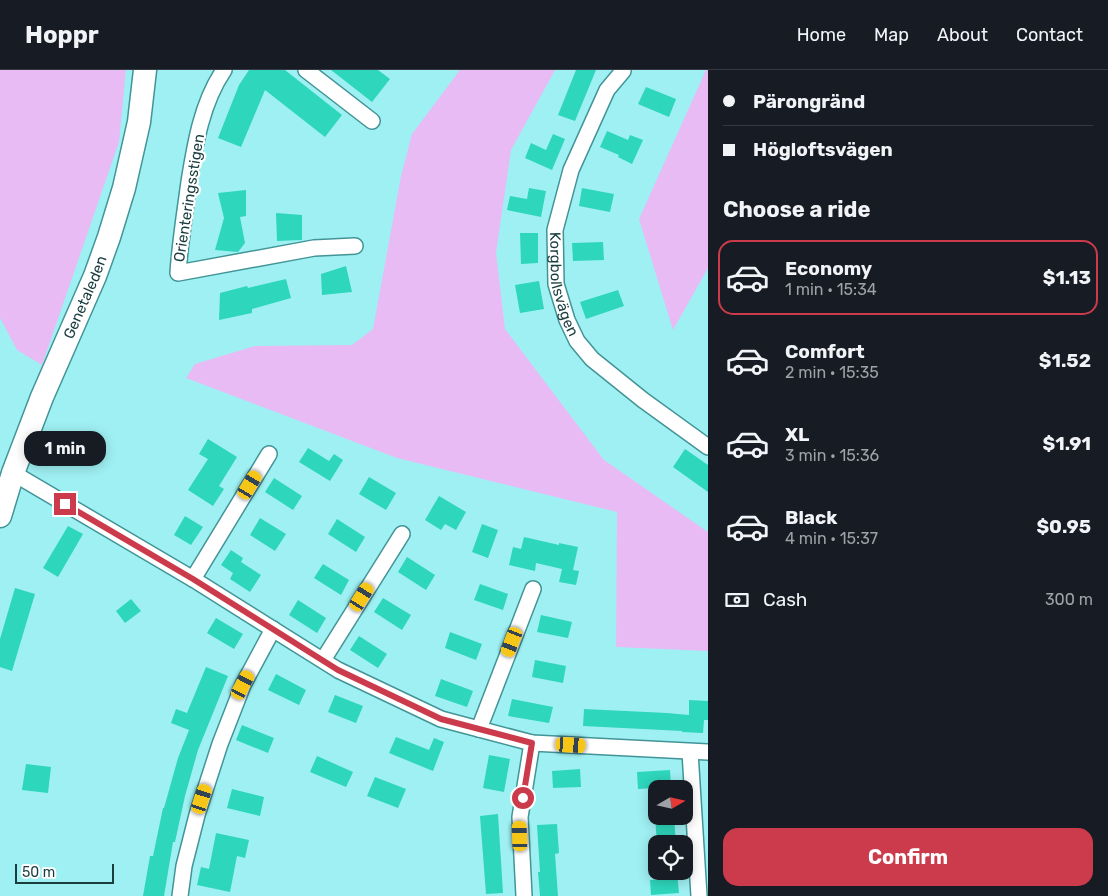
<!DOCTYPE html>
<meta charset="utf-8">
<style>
body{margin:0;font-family:Rubik,sans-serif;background:#242831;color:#f1f3f6;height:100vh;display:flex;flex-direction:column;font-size:19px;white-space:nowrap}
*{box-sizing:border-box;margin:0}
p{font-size:16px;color:#9ea1a6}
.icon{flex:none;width:28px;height:28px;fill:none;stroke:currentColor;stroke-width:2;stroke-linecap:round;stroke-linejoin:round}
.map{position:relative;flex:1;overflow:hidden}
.drawer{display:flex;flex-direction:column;background:#171b24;width:400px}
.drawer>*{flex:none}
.banner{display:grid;align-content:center;height:110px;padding:0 15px;background:#171b24}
.needle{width:32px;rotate:81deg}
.fabs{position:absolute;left:648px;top:710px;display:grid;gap:10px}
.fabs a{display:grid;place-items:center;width:45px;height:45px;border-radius:10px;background:#171b24;box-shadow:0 2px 12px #0003;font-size:25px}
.scale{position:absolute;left:15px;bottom:12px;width:99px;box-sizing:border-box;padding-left:5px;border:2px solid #1a3d3e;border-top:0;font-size:14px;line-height:18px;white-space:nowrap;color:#1a3d3e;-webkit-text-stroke:4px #fff;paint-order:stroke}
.end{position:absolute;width:22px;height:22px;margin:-11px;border:6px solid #cb3b4b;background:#fff;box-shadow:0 0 0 2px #fff}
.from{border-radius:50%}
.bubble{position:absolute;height:35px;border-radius:15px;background:#171b24;box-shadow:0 2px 12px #0003;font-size:16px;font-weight:700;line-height:35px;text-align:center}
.car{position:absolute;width:15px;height:30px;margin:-15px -8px;border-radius:6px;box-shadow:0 0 4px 1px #0007;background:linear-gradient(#f5c518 24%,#345 0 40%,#f5c518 0 76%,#345 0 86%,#f5c518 0)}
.banner b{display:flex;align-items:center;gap:18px;height:48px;font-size:19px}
.banner b+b{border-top:1px solid #363941}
.banner i{width:12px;height:12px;background:#f1f3f6}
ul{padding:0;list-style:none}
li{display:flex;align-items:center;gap:15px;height:75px;margin:0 10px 8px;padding:0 5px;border:2px solid transparent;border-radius:15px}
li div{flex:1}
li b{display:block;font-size:19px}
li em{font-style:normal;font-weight:700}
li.active{border-color:#cb3b4b}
li>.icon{width:45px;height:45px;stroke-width:1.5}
h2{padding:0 15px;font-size:22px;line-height:60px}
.pay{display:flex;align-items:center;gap:12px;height:55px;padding:0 15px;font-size:19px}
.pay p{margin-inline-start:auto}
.primary-button{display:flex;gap:10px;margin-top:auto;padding:10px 15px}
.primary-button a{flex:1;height:58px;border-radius:15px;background:#cb3b4b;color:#fff;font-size:20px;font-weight:700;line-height:58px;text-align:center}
header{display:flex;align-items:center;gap:30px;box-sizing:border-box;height:70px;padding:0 25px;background:#171b24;border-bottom:1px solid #363941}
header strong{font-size:24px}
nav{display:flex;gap:28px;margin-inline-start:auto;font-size:18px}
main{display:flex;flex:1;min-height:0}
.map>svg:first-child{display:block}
</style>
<header>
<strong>Hoppr</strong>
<nav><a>Home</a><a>Map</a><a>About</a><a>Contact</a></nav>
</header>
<main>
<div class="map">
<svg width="708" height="826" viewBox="0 0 708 826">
<rect width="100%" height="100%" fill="#9ff0f3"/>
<g fill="#e8bbf5">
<polygon points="0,0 126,0 119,72 42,295 17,280 0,248"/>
<polygon points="460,0 555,0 511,80 496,183 505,259 604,390 708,462 708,581 616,577 617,442 397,388 186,308 195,294 255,276 352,275 373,259 401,106 412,64"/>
<polygon points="706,0 708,0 708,198 673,260 639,149"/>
</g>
<g fill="#2ed6bb">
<polygon points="249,0 285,0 342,45 325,67 265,20 241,77 218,68 239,15"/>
<polygon points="331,0 378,0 390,9 372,32"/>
<polygon points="576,0 596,0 575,51 558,45"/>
<polygon points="646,17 676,29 669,47 638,34"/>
<polygon points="607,61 628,70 630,65 643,70 632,94 618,87 619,85 600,77"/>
<polygon points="553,64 565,69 552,100 525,88 531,73 546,80"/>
<polygon points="529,118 546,121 541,147 507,140 510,126 527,129"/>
<polygon points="582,118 614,124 610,142 579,136"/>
<polygon points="246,120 246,146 240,147 245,173 238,182 215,180 224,148 218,123"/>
<polygon points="276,143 302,145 302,170 277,171"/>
<polygon points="520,163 538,163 538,193 521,194"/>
<polygon points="603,172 604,190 573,191 572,173"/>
<polygon points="346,196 352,222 322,225 321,204"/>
<polygon points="286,209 291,228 252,239 252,243 219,250 220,223 247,216 248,218"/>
<polygon points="539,211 544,239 520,243 515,215"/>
<polygon points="618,220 624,236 586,249 580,232"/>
<polygon points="208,369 237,387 219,416 224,419 213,436 188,420 208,389 199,384"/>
<polygon points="308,378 329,391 334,384 343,390 330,411 299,392"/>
<polygon points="685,379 708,395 708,422 673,397"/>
<polygon points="369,407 396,423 386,440 359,424"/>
<polygon points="274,408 302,426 293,440 265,422"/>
<polygon points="439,426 466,442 456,460 445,454 441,460 425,450"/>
<polygon points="185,446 203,457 191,475 174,465"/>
<polygon points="260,448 286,464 275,481 250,465"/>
<polygon points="337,449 365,467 356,482 328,464"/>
<polygon points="482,454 498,460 488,488 472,482"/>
<polygon points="68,456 83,464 58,507 43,498"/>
<polygon points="524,467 559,475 559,473 578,477 573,500 579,501 576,515 559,512 562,499 536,493 535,501 509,495 513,477 521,479"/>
<polygon points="231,480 243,488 241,492 261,505 250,522 230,509 233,503 221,495"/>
<polygon points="407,487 435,505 426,520 398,502"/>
<polygon points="323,494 349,510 341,525 314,508"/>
<polygon points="480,514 508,524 503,540 474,530"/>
<polygon points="15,518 35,524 12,601 0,597 0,569"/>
<polygon points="383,528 411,545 402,560 374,542"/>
<polygon points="131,529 141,541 125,553 116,541"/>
<polygon points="298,530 326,548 317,563 289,545"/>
<polygon points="541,545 572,552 568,568 537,562"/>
<polygon points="216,548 243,564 234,579 207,563"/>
<polygon points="450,562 482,574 476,590 445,578"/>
<polygon points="359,566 387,584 378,598 350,580"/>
<polygon points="535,590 566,596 563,613 532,607"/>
<polygon points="206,597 228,606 198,680 185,726 175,772 173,772 164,826 143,826 150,786 153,786 163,738 164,738 178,688 189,660 171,653 176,639 187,643"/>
<polygon points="276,604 306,620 299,635 268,620"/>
<polygon points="441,609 473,621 467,637 435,626"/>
<polygon points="335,625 363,636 356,653 328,642"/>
<polygon points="512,629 553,637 549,653 508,646"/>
<polygon points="689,630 708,631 708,650 704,650 703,663 682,662 682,661 583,656 584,639 667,643 689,645"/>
<polygon points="242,655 274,668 268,683 236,670"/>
<polygon points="396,667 429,680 434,668 444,672 433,701 389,683"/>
<polygon points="489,685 510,689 504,722 483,718"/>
<polygon points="317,686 353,702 346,717 310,702"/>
<polygon points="26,694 51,697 48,723 22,720"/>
<polygon points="580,699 581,717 553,718 552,701"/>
<polygon points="670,700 671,717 638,719 637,702"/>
<polygon points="375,707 406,719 398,738 367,726"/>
<polygon points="232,719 264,727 260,746 227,738"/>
<polygon points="498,744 503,823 486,824 480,746"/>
<polygon points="655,746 674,746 676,774 657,774"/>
<polygon points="557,754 559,783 555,784 558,826 540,826 538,802 540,802 537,755"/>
<polygon points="216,763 249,770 245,788 237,786 230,822 197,815 201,797 209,799"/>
<polygon points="660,801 677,801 679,823 651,825 650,810 661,809"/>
</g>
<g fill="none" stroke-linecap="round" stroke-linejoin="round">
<defs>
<g id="minor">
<path d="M 224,0 C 202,32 195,74 189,112 C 185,142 180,172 178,203 L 314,178 L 355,176"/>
<polyline points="306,0 372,51"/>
<path id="s1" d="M 623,1 L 607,20 L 571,100 L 555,160 L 556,214 L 567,250 L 577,271 L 592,289 L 643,330 L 708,377"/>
<polyline points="13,403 193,509 338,600 441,649 532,673 708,682"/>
<polyline points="193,509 269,384"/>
<polyline points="323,590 402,464"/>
<polyline points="479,659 533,519"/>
<polyline points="690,682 699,826"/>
<polyline points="180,826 184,796 197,745 220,674 243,615 273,559"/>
<polyline points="524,826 520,747 532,673"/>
</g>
<g id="secondary">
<path id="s2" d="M 0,446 L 13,403 L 42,327 L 95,206 L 109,167 L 124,118 L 139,52 L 145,0"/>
</g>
</defs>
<use href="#minor" stroke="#429497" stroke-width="18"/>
<use href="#secondary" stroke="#429497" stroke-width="25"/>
<use href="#minor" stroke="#fff" stroke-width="15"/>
<use href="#secondary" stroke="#fff" stroke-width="22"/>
</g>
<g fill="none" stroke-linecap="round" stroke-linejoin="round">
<polyline stroke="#cb3b4b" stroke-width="6" points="65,434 193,509 338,600 441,649 532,673 523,728"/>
</g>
<g text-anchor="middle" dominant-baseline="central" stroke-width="4.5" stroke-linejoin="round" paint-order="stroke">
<g font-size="15" fill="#1a3d3e" stroke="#fff">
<text transform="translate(189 128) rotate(-81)">Orienteringsstigen</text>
<text stroke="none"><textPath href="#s1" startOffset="230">Korgbollsvägen</textPath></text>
<text stroke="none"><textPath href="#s2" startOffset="235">Genetaleden</textPath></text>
</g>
</g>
</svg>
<div class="fabs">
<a><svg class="needle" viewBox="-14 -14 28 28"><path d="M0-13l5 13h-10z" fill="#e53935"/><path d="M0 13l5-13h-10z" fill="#9ea1a6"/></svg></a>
<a><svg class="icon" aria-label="locate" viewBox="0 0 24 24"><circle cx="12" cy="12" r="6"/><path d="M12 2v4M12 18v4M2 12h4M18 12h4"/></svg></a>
</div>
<div class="scale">50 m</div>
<i class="end from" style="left:523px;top:728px"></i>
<i class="end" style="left:65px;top:434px"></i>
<div class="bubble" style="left:24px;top:361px;width:82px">1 min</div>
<i class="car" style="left:250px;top:415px;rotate:31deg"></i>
<i class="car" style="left:362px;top:527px;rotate:32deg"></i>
<i class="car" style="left:512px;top:572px;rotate:201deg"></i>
<i class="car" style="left:243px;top:615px;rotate:28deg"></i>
<i class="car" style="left:571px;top:675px;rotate:93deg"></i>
<i class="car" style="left:202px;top:729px;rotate:18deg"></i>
<i class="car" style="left:520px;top:766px;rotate:358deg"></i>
</div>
<section class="drawer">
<div class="banner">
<b><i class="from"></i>Pärongränd</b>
<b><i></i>Högloftsvägen</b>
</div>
<h2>Choose a ride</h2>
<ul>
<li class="active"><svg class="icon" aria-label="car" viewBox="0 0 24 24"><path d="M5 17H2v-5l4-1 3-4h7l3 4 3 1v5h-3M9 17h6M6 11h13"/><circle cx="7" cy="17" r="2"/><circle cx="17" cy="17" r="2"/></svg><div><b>Economy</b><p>1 min · 15:34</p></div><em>$1.13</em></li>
<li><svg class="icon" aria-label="car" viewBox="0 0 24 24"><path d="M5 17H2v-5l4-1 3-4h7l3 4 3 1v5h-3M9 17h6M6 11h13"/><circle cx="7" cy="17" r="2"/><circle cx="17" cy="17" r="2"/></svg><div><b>Comfort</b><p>2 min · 15:35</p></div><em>$1.52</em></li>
<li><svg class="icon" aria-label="car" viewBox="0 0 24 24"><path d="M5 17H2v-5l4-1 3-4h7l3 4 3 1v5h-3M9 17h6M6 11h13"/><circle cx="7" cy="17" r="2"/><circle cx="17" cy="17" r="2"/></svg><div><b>XL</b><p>3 min · 15:36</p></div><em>$1.91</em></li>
<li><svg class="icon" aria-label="car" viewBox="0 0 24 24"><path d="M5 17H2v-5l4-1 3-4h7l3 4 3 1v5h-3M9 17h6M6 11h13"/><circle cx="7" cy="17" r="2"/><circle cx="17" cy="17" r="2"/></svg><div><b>Black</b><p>4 min · 15:37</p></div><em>$0.95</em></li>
</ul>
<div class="pay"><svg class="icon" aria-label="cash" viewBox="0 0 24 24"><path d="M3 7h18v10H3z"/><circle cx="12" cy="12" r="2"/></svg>Cash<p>300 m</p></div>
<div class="primary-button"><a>Confirm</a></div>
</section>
</main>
